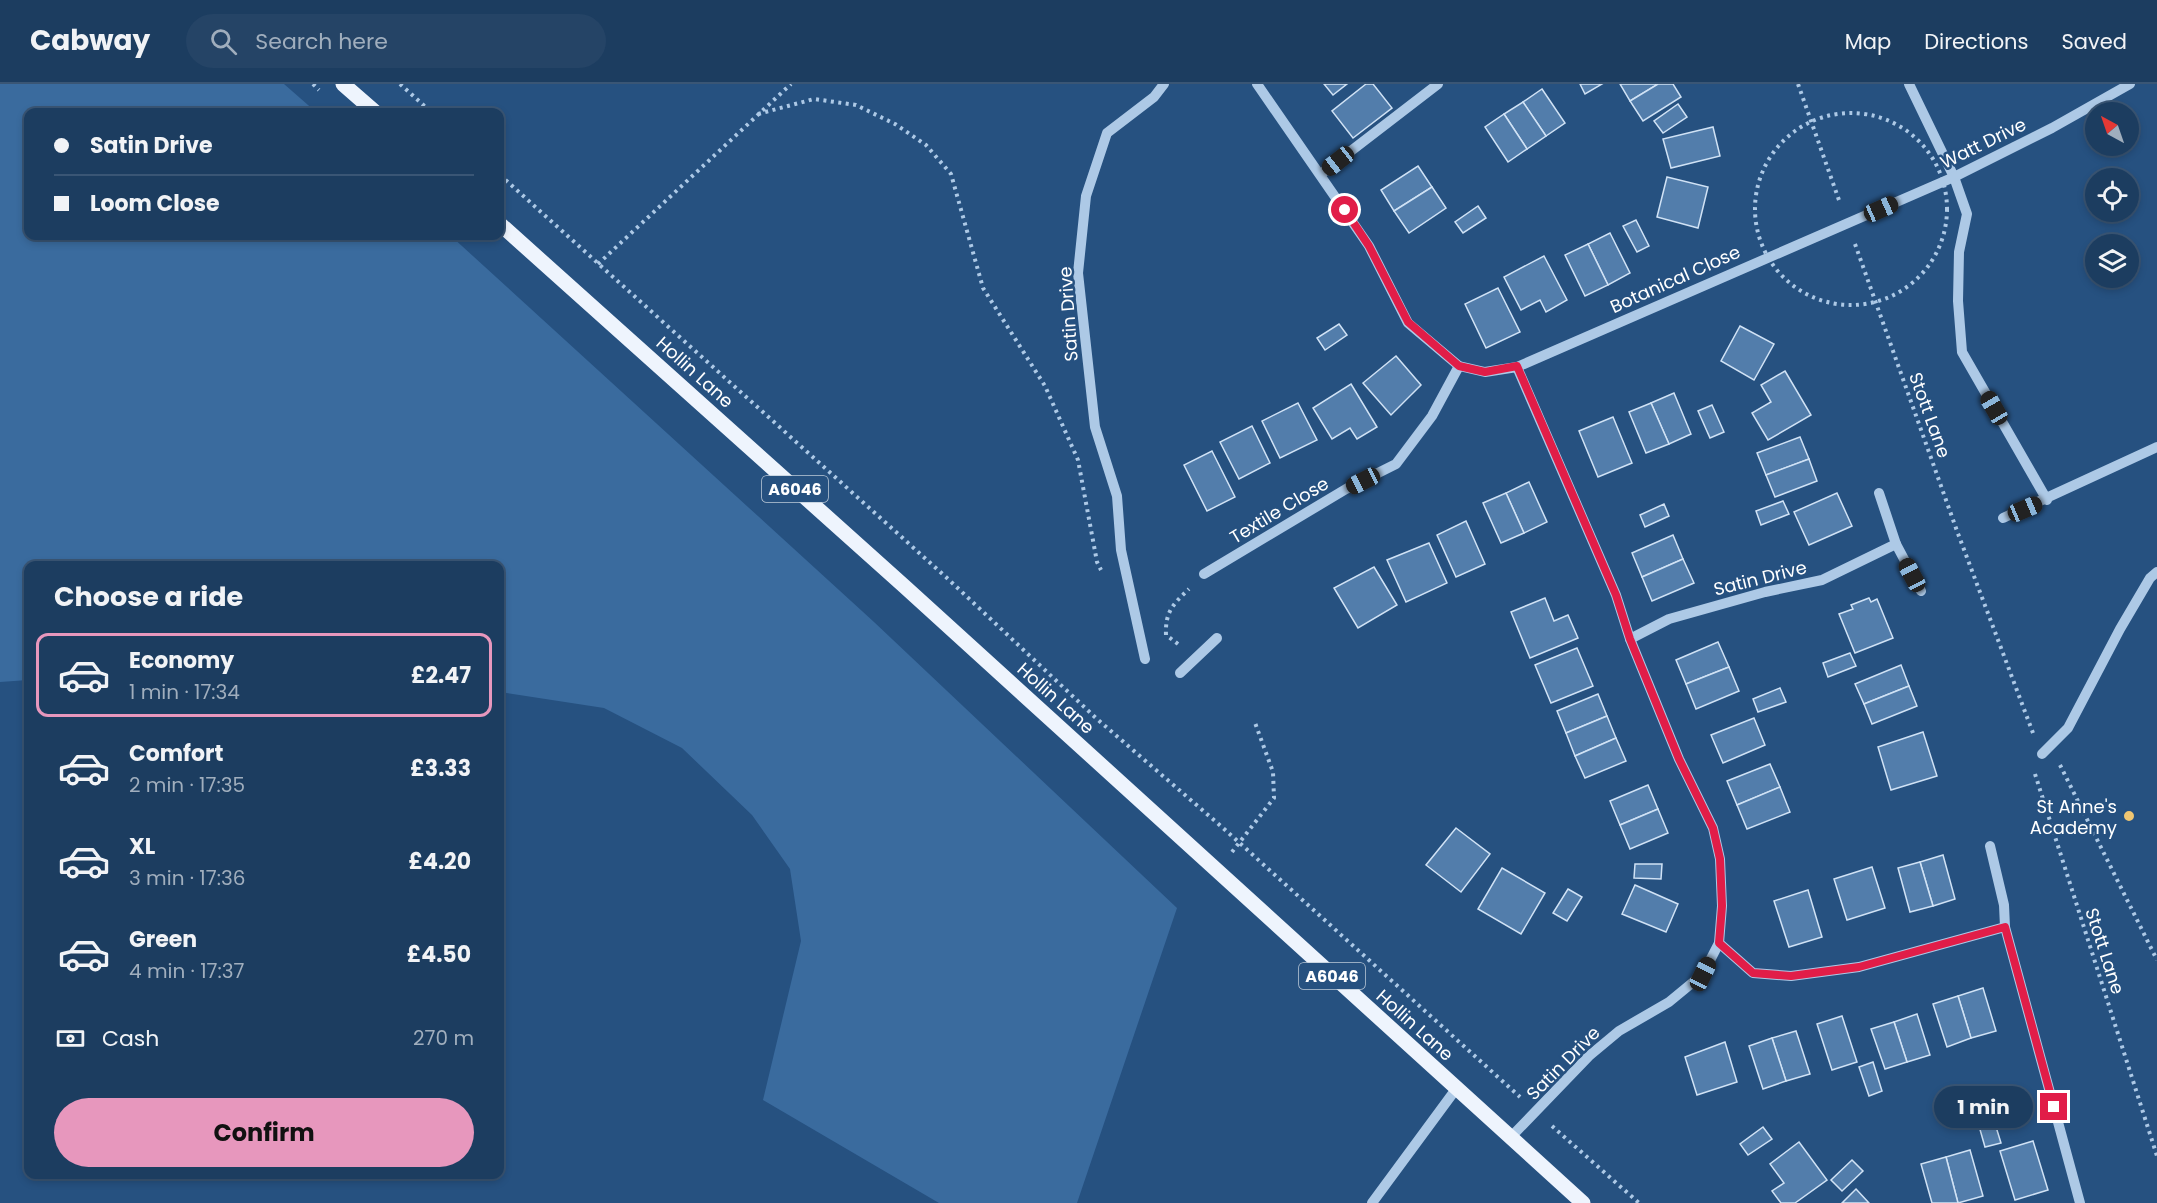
<!DOCTYPE html>
<meta charset="utf-8">
<style>
body{margin:0;font-family:Poppins,sans-serif;background:#254466;color:#f1f3f6;height:100vh;display:flex;flex-direction:column;font-size:22px;white-space:nowrap}
*{box-sizing:border-box;margin:0}
p{font-size:20px;color:#a0aebd}
.icon{flex:none;width:33px;height:33px;fill:none;stroke:currentColor;stroke-width:2;stroke-linecap:round;stroke-linejoin:round}
.map{position:relative;flex:1;overflow:hidden}
.details{position:absolute;left:24px;top:477px;width:480px;height:618px;display:flex;flex-direction:column;background:#1c3d60;border-radius:12px;box-shadow:0 3px 9px #0003,0 0 0 2px #3a5675}
.details>*{flex:none}
.top-card{position:absolute;left:24px;top:24px;width:480px;height:132px;border-radius:12px;box-shadow:0 3px 9px #0003,0 0 0 2px #3a5675;display:grid;align-content:center;height:132px;padding:0 30px;background:#1c3d60}
.needle{width:39px;rotate:320deg}
.controls{position:absolute;left:2085px;top:18px;display:grid;gap:12px}
.controls a{display:grid;place-items:center;width:54px;height:54px;border-radius:50%;background:#1c3d60;box-shadow:0 3px 9px #0003,0 0 0 2px #3a5675;font-size:30px}
.end{position:absolute;width:27px;height:27px;margin:-14px;border:8px solid #e11d48;background:#fff;box-shadow:0 0 0 3px #fff}
.from{border-radius:50%}
.bubble{position:absolute;height:42px;border-radius:21px;background:#1c3d60;box-shadow:0 3px 9px #0003,0 0 0 2px #3a5675;font-size:20px;font-weight:700;line-height:42px;text-align:center}
.car{position:absolute;width:18px;height:36px;margin:-18px -9px;border-radius:8px;box-shadow:0 0 4px 2px #0007;background:linear-gradient(#222 24%,#8ab4d8 0 40%,#222 0 76%,#8ab4d8 0 86%,#222 0)}
.top-card b{display:flex;align-items:center;gap:21px;height:57px;font-size:22px}
.top-card b+b{border-top:2px solid #3a5675}
.top-card i{width:15px;height:15px;background:#f1f3f6}
ul{padding:0;list-style:none}
li{display:flex;align-items:center;gap:18px;height:84px;margin:0 12px 9px;padding:0 18px;border:3px solid transparent;border-radius:12px}
li div{flex:1}
li b{display:block;font-size:22px}
li em{font-style:normal;font-weight:700}
li.current{border-color:#e797bd}
li>.icon{width:54px;height:54px;stroke-width:1.5}
h2{padding:0 30px;font-size:27px;line-height:72px}
.pay{display:flex;align-items:center;gap:15px;height:66px;padding:0 30px;font-size:22px}
.pay p{margin-inline-start:auto}
.primary-button{display:flex;gap:12px;margin-top:auto;padding:12px 30px}
.primary-button a{flex:1;height:69px;border-radius:36px;background:#e797bd;color:#111;font-size:24px;font-weight:700;line-height:69px;text-align:center}
header{display:flex;align-items:center;gap:36px;box-sizing:border-box;height:84px;padding:0 30px;background:#1c3d60;border-bottom:2px solid #3a5675}
header strong{font-size:28px}
nav{display:flex;gap:33px;margin-inline-start:auto;font-size:21px}
.search{width:420px;height:54px;background:#254466;display:flex;align-items:center;gap:15px;box-sizing:border-box;padding:0 21px;border-radius:33px;color:#a0aebd;font-size:22px}
.map>svg:first-child{display:block}
</style>
<header>
<strong>Cabway</strong>
<div class="search"><svg class="icon" aria-label="search" viewBox="0 0 24 24"><circle cx="10" cy="10" r="6"/><path d="M15 15l6 6"/></svg>Search here</div>
<nav><a>Map</a><a>Directions</a><a>Saved</a></nav>
</header>
<div class="map">
<svg width="2157" height="1119" viewBox="0 0 2157 1119">
<rect width="100%" height="100%" fill="#265180"/>
<polygon fill="#3a6b9e" points="0,0 284,0 316,28 28,28 28,152 451,152 874,538 1177,824 1077,1119 939,1119 763,1016 801,857 790,785 752,731 682,664 604,624 500,608 500,482 28,482 28,596 0,598"/>
<g fill="#527dab" stroke="#d0e2f5" stroke-width="1.5">
<polygon points="1324,0 1347,0 1333,11"/>
<polygon points="1366,0 1373,0 1392,24 1353,54 1332,27"/>
<polygon points="1580,0 1602,0 1585,10"/>
<polygon points="1620,0 1658,0 1630,17"/>
<polygon points="1658,0 1673,0 1681,13 1643,37 1630,17"/>
<polygon points="1542,5 1565,39 1546,52 1523,18"/>
<polygon points="1523,18 1546,52 1527,65 1504,30"/>
<polygon points="1678,20 1687,33 1663,49 1654,37"/>
<polygon points="1504,30 1527,65 1508,78 1485,43"/>
<polygon points="1713,43 1720,72 1671,84 1663,55"/>
<polygon points="1418,82 1432,103 1394,127 1381,106"/>
<polygon points="1667,93 1708,103 1698,144 1657,133"/>
<polygon points="1432,103 1446,124 1409,149 1394,127"/>
<polygon points="1478,122 1486,134 1463,149 1455,138"/>
<polygon points="1636,136 1649,162 1637,168 1623,142"/>
<polygon points="1610,149 1630,189 1608,201 1588,160"/>
<polygon points="1588,160 1608,201 1585,212 1565,171"/>
<polygon points="1544,172 1567,216 1546,228 1540,216 1521,226 1504,193"/>
<polygon points="1498,204 1520,248 1486,264 1465,220"/>
<polygon points="1339,240 1347,251 1325,266 1317,254"/>
<polygon points="1740,242 1774,260 1754,296 1721,277"/>
<polygon points="1396,272 1421,301 1391,331 1363,299"/>
<polygon points="1785,287 1811,331 1768,356 1752,329 1771,318 1761,301"/>
<polygon points="1351,300 1377,343 1357,355 1350,344 1332,355 1313,324"/>
<polygon points="1674,309 1691,350 1669,360 1651,319"/>
<polygon points="1298,319 1317,356 1280,374 1262,337"/>
<polygon points="1651,319 1669,360 1646,369 1629,328"/>
<polygon points="1712,321 1724,348 1710,354 1698,327"/>
<polygon points="1613,333 1632,379 1598,393 1579,347"/>
<polygon points="1252,342 1270,379 1239,395 1220,358"/>
<polygon points="1800,353 1809,375 1766,391 1757,369"/>
<polygon points="1212,367 1235,413 1207,427 1184,381"/>
<polygon points="1809,375 1817,397 1775,413 1766,391"/>
<polygon points="1529,398 1547,438 1524,449 1506,409"/>
<polygon points="1506,409 1524,449 1501,459 1483,419"/>
<polygon points="1837,409 1852,442 1809,461 1794,428"/>
<polygon points="1783,417 1789,430 1761,441 1756,427"/>
<polygon points="1664,420 1669,432 1645,443 1640,431"/>
<polygon points="1466,437 1485,480 1456,493 1437,451"/>
<polygon points="1673,451 1683,475 1642,493 1632,469"/>
<polygon points="1429,459 1447,499 1406,518 1387,476"/>
<polygon points="1683,475 1694,499 1652,517 1642,493"/>
<polygon points="1374,483 1397,521 1358,544 1334,504"/>
<polygon points="1545,514 1554,537 1568,531 1578,554 1530,574 1511,528"/>
<polygon points="1869,514 1871,518 1877,515 1893,554 1855,569 1839,530 1853,525 1851,521"/>
<polygon points="1718,558 1729,583 1686,600 1676,576"/>
<polygon points="1577,564 1593,602 1551,619 1535,581"/>
<polygon points="1850,569 1856,582 1828,593 1823,579"/>
<polygon points="1901,581 1909,602 1864,620 1855,600"/>
<polygon points="1729,583 1739,607 1696,625 1686,600"/>
<polygon points="1909,602 1917,622 1872,640 1864,620"/>
<polygon points="1780,604 1786,618 1758,628 1753,615"/>
<polygon points="1598,610 1607,632 1566,649 1557,627"/>
<polygon points="1607,632 1616,654 1575,672 1566,649"/>
<polygon points="1754,634 1765,661 1723,679 1711,651"/>
<polygon points="1923,648 1937,692 1891,706 1878,663"/>
<polygon points="1616,654 1626,677 1585,694 1575,672"/>
<polygon points="1770,680 1780,703 1737,721 1727,697"/>
<polygon points="1648,701 1658,725 1620,741 1610,717"/>
<polygon points="1780,703 1790,728 1747,745 1737,721"/>
<polygon points="1658,725 1668,749 1630,765 1620,741"/>
<polygon points="1456,744 1490,770 1461,808 1426,781"/>
<polygon points="1943,771 1955,815 1933,822 1920,778"/>
<polygon points="1920,778 1933,822 1910,828 1898,784"/>
<polygon points="1635,780 1662,780 1661,795 1634,794"/>
<polygon points="1872,783 1885,824 1847,836 1834,795"/>
<polygon points="1502,784 1545,809 1521,850 1478,825"/>
<polygon points="1635,801 1678,820 1666,848 1622,830"/>
<polygon points="1568,805 1582,813 1567,837 1553,829"/>
<polygon points="1808,806 1822,853 1789,863 1774,817"/>
<polygon points="1983,904 1996,947 1971,954 1958,912"/>
<polygon points="1958,912 1971,954 1947,963 1933,920"/>
<polygon points="1917,930 1930,971 1907,978 1894,938"/>
<polygon points="1842,932 1857,978 1832,986 1817,940"/>
<polygon points="1894,938 1907,978 1885,985 1871,945"/>
<polygon points="1796,947 1810,990 1786,997 1772,954"/>
<polygon points="1772,954 1786,997 1763,1005 1749,962"/>
<polygon points="1725,958 1737,998 1697,1011 1685,973"/>
<polygon points="1873,978 1882,1007 1869,1012 1859,983"/>
<polygon points="1992,1030 2001,1059 1985,1063 1977,1035"/>
<polygon points="1763,1043 1772,1055 1748,1071 1740,1060"/>
<polygon points="2033,1057 2048,1106 2015,1116 2000,1067"/>
<polygon points="1799,1058 1827,1096 1795,1119 1781,1119 1772,1107 1784,1099 1770,1080"/>
<polygon points="1970,1066 1983,1112 1958,1119 1946,1073"/>
<polygon points="1946,1073 1958,1119 1932,1119 1921,1080"/>
<polygon points="1852,1076 1863,1087 1842,1107 1831,1096"/>
<polygon points="1856,1105 1869,1119 1842,1119"/>
</g>
<g fill="none" stroke-linecap="round" stroke-linejoin="round">
<g stroke="#adc9e6" stroke-width="4" stroke-dasharray="3 4.5" stroke-linecap="butt">
<polyline points="313,0 319,6"/>
<polyline points="400,0 431,28"/>
<polyline points="1798,0 1840,119"/>
<circle cx="1851" cy="125" r="96"/>
<polyline points="758,30 814,15 856,21 895,40 926,61 951,90 983,204 1045,302 1078,376 1097,478 1101,486"/>
<polyline points="500,91 947,494 1097,635 1222,743 1520,1013"/>
<polyline points="1855,160 1957,447 2033,649"/>
<polyline points="598,180 791,0"/>
<path d="M 1178,560 L 1166,551 C 1165,528 1173,520 1189,505"/>
<polyline points="2060,681 2157,876"/>
<polyline points="2035,690 2157,1072"/>
<polyline points="1232,768 1274,714 1273,688 1254,636"/>
<polyline points="1552,1042 1639,1119"/>
</g>
<g stroke="#adc9e6" stroke-width="10">
<polyline points="1257,0 1369,162 1408,239 1459,282 1485,288 1517,283 1616,511 1630,555 1679,675 1713,744 1720,775 1722,822 1719,859 1703,890 1669,918 1619,947 1589,972 1510,1054"/>
<polyline points="1909,0 1954,93 1967,130 1959,168 1958,217 1962,268 2047,416"/>
<polyline points="1321,90 1438,0"/>
<polyline points="1517,283 1954,93 2052,44 2130,0"/>
<polyline points="1879,409 1896,460 1921,507"/>
<polyline points="2003,434 2157,363"/>
<polyline points="1204,490 1346,405 1396,380 1432,332 1459,282"/>
<polyline points="1630,555 1669,535 1765,508 1822,496 1896,460"/>
<polyline points="1145,575 1121,466 1117,412 1095,343 1078,189 1086,112 1107,49 1154,13 1164,0"/>
<polyline points="1180,589 1217,554"/>
<polyline points="2042,670 2068,644 2120,545 2150,494 2157,488"/>
<polyline points="1990,762 2004,821 2005,843 2080,1119"/>
<polyline points="1719,859 1753,889 1791,892 1859,883 2005,843"/>
<polyline points="1372,1119 1456,1005"/>
</g>
<g stroke="#eef4fd" stroke-width="15">
<polyline points="343,0 375,28"/>
<polyline points="500,140 904,502 1583,1119"/>
</g>
</g>
<g fill="none" stroke-linecap="round" stroke-linejoin="round">
<polyline stroke="#e11d48" stroke-width="8" points="1345,126 1369,162 1408,238 1459,282 1485,288 1517,282 1616,511 1630,555 1679,675 1713,744 1720,775 1722,822 1719,859 1753,889 1791,892 1859,883 2005,843 2054,1023"/>
</g>
<circle fill="#efc672" stroke="#265180" stroke-width="2" cx="2129" cy="732" r="6"/>
<g text-anchor="middle" dominant-baseline="central" stroke-width="5" stroke-linejoin="round" paint-order="stroke">
<g fill="#265180" stroke="#becbd9" stroke-width="1.5">
<rect x="762" y="392" width="66" height="26" rx="4.5"/>
<rect x="1299" y="879" width="66" height="26" rx="4.5"/>
</g>
<g font-size="16" font-weight="bold" fill="#fff">
<text x="795" y="405">A6046</text>
<text x="1332" y="892">A6046</text>
</g>
<g font-size="18" fill="#fff" stroke="#265180">
<text transform="translate(1983 59) rotate(-26)">Watt Drive</text>
<text transform="translate(1675 195) rotate(-24)">Botanical Close</text>
<text transform="translate(1068 230) rotate(-94)">Satin Drive</text>
<text transform="translate(695 288) rotate(42)">Hollin Lane</text>
<text transform="translate(1930 331) rotate(70)">Stott Lane</text>
<text transform="translate(1279 426) rotate(-31)">Textile Close</text>
<text transform="translate(1760 494) rotate(-14)">Satin Drive</text>
<text transform="translate(1056 614) rotate(42)">Hollin Lane</text>
<text transform="translate(2105 867) rotate(72)">Stott Lane</text>
<text transform="translate(1415 941) rotate(42)">Hollin Lane</text>
<text transform="translate(1563 979) rotate(-45)">Satin Drive</text>
</g>
<g font-size="18" fill="#fff" stroke="#265180" text-anchor="end">
<text x="2117" y="722">St Anne's<tspan x="2117" dy="21">Academy</tspan></text>
</g>
</g>
</svg>
<div class="controls">
<a><svg class="needle" viewBox="-14 -14 28 28"><path d="M0-13l5 13h-10z" fill="#e53935"/><path d="M0 13l5-13h-10z" fill="#a0aebd"/></svg></a>
<a><svg class="icon" aria-label="locate" viewBox="0 0 24 24"><circle cx="12" cy="12" r="6"/><path d="M12 2v4M12 18v4M2 12h4M18 12h4"/></svg></a>
<a><svg class="icon" aria-label="layers" viewBox="0 0 24 24"><path d="M12 4l9 5-9 5-9-5zM3 14l9 5 9-5"/></svg></a>
</div>
<i class="end from" style="left:1345px;top:126px"></i>
<i class="end" style="left:2054px;top:1023px"></i>
<div class="bubble" style="left:1934px;top:1002px;width:99px">1 min</div>
<i class="car" style="left:1338px;top:77px;rotate:232deg"></i>
<i class="car" style="left:1881px;top:125px;rotate:66deg"></i>
<i class="car" style="left:1994px;top:324px;rotate:330deg"></i>
<i class="car" style="left:1363px;top:397px;rotate:243deg"></i>
<i class="car" style="left:2025px;top:425px;rotate:67deg"></i>
<i class="car" style="left:1912px;top:491px;rotate:332deg"></i>
<i class="car" style="left:1703px;top:890px;rotate:26deg"></i>
<div class="top-card">
<b><i class="from"></i>Satin Drive</b>
<b><i></i>Loom Close</b>
</div>
<section class="details">
<h2>Choose a ride</h2>
<ul>
<li class="current"><svg class="icon" aria-label="car" viewBox="0 0 24 24"><path d="M5 17H2v-5l4-1 3-4h7l3 4 3 1v5h-3M9 17h6M6 11h13"/><circle cx="7" cy="17" r="2"/><circle cx="17" cy="17" r="2"/></svg><div><b>Economy</b><p>1 min · 17:34</p></div><em>£2.47</em></li>
<li><svg class="icon" aria-label="car" viewBox="0 0 24 24"><path d="M5 17H2v-5l4-1 3-4h7l3 4 3 1v5h-3M9 17h6M6 11h13"/><circle cx="7" cy="17" r="2"/><circle cx="17" cy="17" r="2"/></svg><div><b>Comfort</b><p>2 min · 17:35</p></div><em>£3.33</em></li>
<li><svg class="icon" aria-label="car" viewBox="0 0 24 24"><path d="M5 17H2v-5l4-1 3-4h7l3 4 3 1v5h-3M9 17h6M6 11h13"/><circle cx="7" cy="17" r="2"/><circle cx="17" cy="17" r="2"/></svg><div><b>XL</b><p>3 min · 17:36</p></div><em>£4.20</em></li>
<li><svg class="icon" aria-label="car" viewBox="0 0 24 24"><path d="M5 17H2v-5l4-1 3-4h7l3 4 3 1v5h-3M9 17h6M6 11h13"/><circle cx="7" cy="17" r="2"/><circle cx="17" cy="17" r="2"/></svg><div><b>Green</b><p>4 min · 17:37</p></div><em>£4.50</em></li>
</ul>
<div class="pay"><svg class="icon" aria-label="cash" viewBox="0 0 24 24"><path d="M3 7h18v10H3z"/><circle cx="12" cy="12" r="2"/></svg>Cash<p>270 m</p></div>
<div class="primary-button"><a>Confirm</a></div>
</section>
</div>
